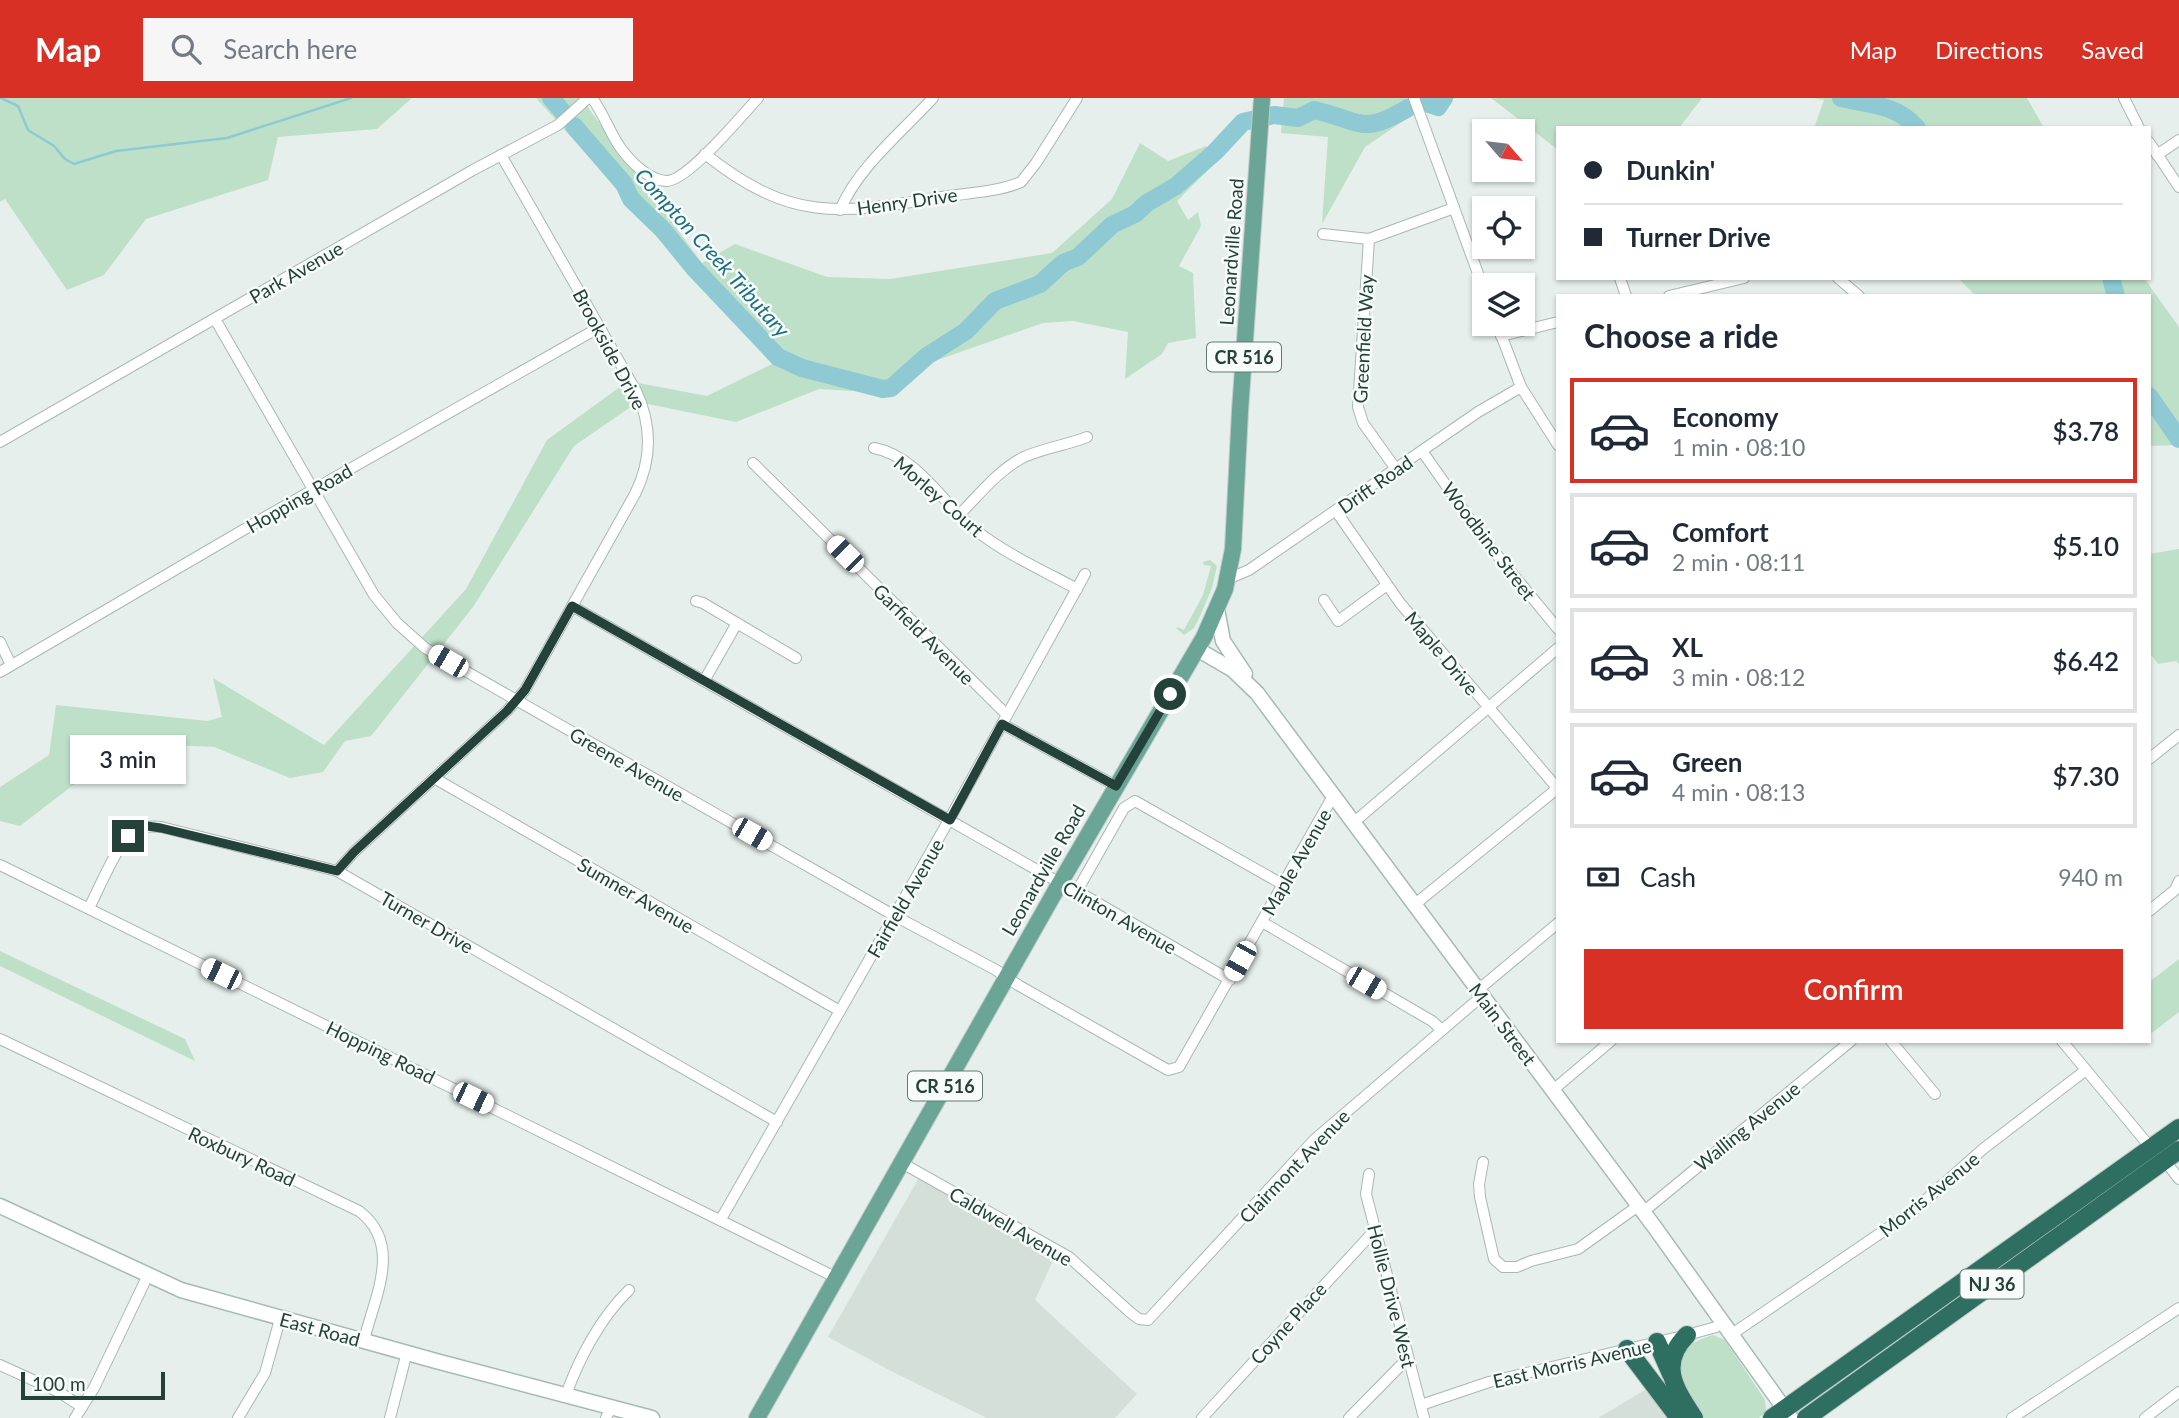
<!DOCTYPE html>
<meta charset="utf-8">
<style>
body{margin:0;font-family:Lato,sans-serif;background:#f6f6f7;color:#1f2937;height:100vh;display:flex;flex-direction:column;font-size:26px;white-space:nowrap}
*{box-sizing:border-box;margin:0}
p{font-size:23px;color:#747a83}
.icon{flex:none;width:38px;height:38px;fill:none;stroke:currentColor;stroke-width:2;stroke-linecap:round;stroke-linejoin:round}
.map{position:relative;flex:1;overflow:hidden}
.details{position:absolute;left:1556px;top:196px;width:595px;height:749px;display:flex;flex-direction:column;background:#fff;border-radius:0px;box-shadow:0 2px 5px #0004}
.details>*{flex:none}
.top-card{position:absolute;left:1556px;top:28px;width:595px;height:154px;border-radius:0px;box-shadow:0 2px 5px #0004;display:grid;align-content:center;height:154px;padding:0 28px;background:#fff}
.needle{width:46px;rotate:118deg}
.controls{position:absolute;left:1472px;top:21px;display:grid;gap:14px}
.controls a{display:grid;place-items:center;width:63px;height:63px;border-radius:0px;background:#fff;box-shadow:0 2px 5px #0004;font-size:35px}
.scale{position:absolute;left:21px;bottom:18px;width:144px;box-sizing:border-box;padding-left:7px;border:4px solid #24423a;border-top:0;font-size:19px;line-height:24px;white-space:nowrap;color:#24423a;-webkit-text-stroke:5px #f7fbf9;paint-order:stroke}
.end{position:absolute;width:32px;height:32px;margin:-16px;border:9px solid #24423a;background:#fff;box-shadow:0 0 0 4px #fff}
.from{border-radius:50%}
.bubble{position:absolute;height:49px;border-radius:0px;background:#fff;box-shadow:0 2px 5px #0004;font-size:23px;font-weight:600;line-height:49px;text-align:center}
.car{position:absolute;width:21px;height:42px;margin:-21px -10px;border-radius:9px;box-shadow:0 0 5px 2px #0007;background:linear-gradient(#fff 24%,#345 0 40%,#fff 0 76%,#345 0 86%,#fff 0)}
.top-card b{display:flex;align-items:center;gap:24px;height:66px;font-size:26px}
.top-card b+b{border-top:2px solid #e0e1e3}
.top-card i{width:18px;height:18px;background:#1f2937}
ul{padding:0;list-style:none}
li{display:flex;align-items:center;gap:21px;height:105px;margin:0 14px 10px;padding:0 14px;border:4px solid #e0e1e3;border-radius:0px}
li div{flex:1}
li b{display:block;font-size:26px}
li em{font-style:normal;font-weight:600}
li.on{border-color:#d93025}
li>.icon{width:63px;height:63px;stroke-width:1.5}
h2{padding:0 28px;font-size:32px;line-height:84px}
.pay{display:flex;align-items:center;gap:18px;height:77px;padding:0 28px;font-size:26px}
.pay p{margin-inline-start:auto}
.primary-button{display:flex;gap:14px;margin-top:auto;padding:14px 28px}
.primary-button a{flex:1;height:80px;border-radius:0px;background:#d93025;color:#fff;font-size:28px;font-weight:600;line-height:80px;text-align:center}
header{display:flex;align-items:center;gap:42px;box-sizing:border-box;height:98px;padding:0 35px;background:#d93025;color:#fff}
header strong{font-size:33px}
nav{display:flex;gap:38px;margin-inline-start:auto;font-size:24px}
.search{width:490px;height:63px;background:#f6f6f7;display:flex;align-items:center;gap:18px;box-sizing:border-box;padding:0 24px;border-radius:0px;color:#747a83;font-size:26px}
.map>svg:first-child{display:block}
</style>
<header>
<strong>Map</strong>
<div class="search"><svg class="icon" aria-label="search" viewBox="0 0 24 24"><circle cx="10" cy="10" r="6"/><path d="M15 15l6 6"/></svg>Search here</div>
<nav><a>Map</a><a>Directions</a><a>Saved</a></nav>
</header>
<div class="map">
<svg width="2179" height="1320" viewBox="0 0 2179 1320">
<rect width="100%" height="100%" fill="#e6efeb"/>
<g fill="#d4dfda">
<polygon points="920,1078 1056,1156 1035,1202 1137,1296 1115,1320 987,1320 891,1273 828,1239"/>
<polygon points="1650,1289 1674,1320 1598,1320"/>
</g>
<g fill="#bfe0c8">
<polygon points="0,0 412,0 377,31 278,39 268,82 146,121 104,177 67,192 5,101 0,104"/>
<polygon points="536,0 581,0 702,165 735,146 827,179 890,181 1052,155 1112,101 1140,45 1168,63 1206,48 1214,66 1177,103 1188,122 1198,114 1201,128 1179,168 1193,175 1196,240 1168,245 1162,256 1125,281 1128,234 1073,223 1043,225 889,279 888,295 819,291 736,324 638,304 574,348 473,509 371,638 345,643 323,674 290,680 214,649 128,645 20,728 0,723 0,689 49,657 56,607 207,623 222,619 213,580 324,647 466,491 547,342 628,283 707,298 774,265"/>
<polygon points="1284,0 1456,0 1415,15 1365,49 1322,126 1328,39 1281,35"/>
<polygon points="1491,0 1702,0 1679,30 1558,30 1557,51"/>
<polygon points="1812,0 2027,0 2044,30 1814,30 1824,2"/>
<polygon points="1958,180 2144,180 2179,229 2179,347 2149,348 2149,198 1976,198"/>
<polygon points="2179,451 2179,566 2176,563 2158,566 2149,554 2149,456"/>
<polygon points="1210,462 1217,468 1212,490 1201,516 1194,530 1184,537 1176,530 1178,529 1184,532 1203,497 1211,468 1204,467 1203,464"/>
<polygon points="0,853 185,941 195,963 0,868"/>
<polygon points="2179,861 2179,914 2149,937 2149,884"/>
<path d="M 1713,1237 L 1725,1242 L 1765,1302 L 1766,1313 L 1759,1320 L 1699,1320 C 1679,1285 1659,1253 1713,1237 Z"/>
</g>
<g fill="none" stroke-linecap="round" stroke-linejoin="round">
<polyline stroke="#8ec9d4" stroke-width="2.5" points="1,0 18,8 28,32 54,48 65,61 74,66 116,53 227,40 351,0"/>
<g stroke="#8ec9d4" stroke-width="18">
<polyline points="551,0 562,13"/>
<path d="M 1841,0 C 1870,7 1896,6 1917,30"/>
<polyline points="1423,4 1438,9 1444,0"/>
<path d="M 574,28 L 624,86 L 631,101 L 663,132 L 694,170 L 778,259 L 802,270 L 883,291 L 891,290 L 927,258 L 966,233 L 995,203 L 1040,186 L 1063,165 L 1078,159 L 1112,127 L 1135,116 L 1147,105 L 1176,88 L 1215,54 L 1243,24 L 1274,17 L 1298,20 L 1314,12 C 1362,23 1361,38 1408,10"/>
<polyline points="2111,180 2116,198"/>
<polyline points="2149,298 2179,341"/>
</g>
<defs>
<g id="street">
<path d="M 592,0 C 604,16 610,36 622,52 C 632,65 649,82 666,83 C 687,84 742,17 758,0"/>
<polyline points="1414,0 1484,192"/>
<polyline points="2124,0 2139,30"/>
<polyline points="2149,44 2179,89"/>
<path d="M 705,56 C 792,125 839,116 942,99 C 967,95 998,94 1021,84 L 1036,65 L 1077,0"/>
<polyline points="2157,57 2179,42"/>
<path d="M 840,112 C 859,68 901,35 933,0"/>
<polyline points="1323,136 1369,141 1454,110"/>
<polyline points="1369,141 1358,309 1363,325 1396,371"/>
<polyline points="1620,180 1626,198"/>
<polyline points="1838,180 1859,198"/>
<polyline points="1669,198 1744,180"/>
<polyline points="215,221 374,497 397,525 425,550 895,818 996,872 1018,887 1168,972 1179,969 1333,698"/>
<polyline points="1497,226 1521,289 1558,347"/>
<polyline points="1501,238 1558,224"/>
<polyline points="0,344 473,72 558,27 588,0"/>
<path d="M 874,350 C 918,358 944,408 978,434 C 1008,457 1044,473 1077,491"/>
<polyline points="1422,353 1483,440 1558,531"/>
<polyline points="753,365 1007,617"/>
<polyline points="1336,413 1400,505 1558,691"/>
<path d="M 959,417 C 979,397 998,372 1024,359 C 1044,350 1067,347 1087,339"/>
<polyline points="1228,481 1249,472 1478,314 1521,289"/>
<polyline points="1324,502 1338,523 1387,487"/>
<polyline points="696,503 703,505 796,560"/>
<polyline points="572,508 1060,785 1077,793 1230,882"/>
<polyline points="0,544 11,567"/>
<polyline points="0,574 267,418 600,229"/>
<polyline points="704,583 737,525"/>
<polyline points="1002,626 1116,688"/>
<polyline points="2149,661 2179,637"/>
<polyline points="434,680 840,913"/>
<polyline points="1353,725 1558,550"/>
<polyline points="0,767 837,1180"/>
<path d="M 337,773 L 354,754 L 507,613 L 525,592 L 635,396 C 652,362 652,327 636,293 L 501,57"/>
<polyline points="1077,793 1124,710 1135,703 1282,786"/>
<polyline points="1414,807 1558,690"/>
<path d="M 89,810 C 98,793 119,742 134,733 C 142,728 151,728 161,729 L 337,773 L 777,1024"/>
<polyline points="2149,813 2175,792 2179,783"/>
<polyline points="1262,824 1432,923 1442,932"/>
<polyline points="1478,892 1558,825"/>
<path d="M 0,941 L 359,1113 C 403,1146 375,1198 364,1242"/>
<polyline points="1891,943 1935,996"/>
<polyline points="2062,943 2151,1050"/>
<polyline points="1553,992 1611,943"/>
<polyline points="2165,1063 2179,1081"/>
<polyline points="1483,1064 1479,1086 1480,1099 1494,1161 1503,1169 1517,1169 1531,1163 1578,1151 1638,1108"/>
<polyline points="902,1065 1069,1159 1131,1215 1139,1221 1148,1222 1315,1041 1482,898"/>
<polyline points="1369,1076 1366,1096 1424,1320"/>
<polyline points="1643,1114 1851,943"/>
<polyline points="721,1121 949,722 1085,476"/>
<polyline points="1732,1236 1913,1113 1983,1051 2086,972"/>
<polyline points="0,1267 59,1294 82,1309"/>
<path d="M 566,1297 C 579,1260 601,1219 629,1192"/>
<polyline points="1421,1307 1489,1284 1687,1237 1716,1229 1723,1224"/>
<polyline points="75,1320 94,1290 148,1177"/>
<polyline points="238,1320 265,1275 280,1221"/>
<polyline points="390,1320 407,1254"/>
<polyline points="606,1320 611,1309"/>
<polyline points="1202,1320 1375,1132"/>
<polyline points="1349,1320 1408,1260"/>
<polyline points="2012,1320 2179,1210"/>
<polyline points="2145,1320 2179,1294"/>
</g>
<g id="secondary">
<polyline points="1217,511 1223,543 1245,576"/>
<polyline points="1197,551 1233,572 1257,595 1656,1131 1791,1320"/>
<polyline points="0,1108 181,1192 436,1263 652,1320"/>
</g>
<polyline id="primary" points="757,1320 1060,785 1204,539 1225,491 1233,451 1240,313 1262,0"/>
<g id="highway">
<path d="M 1687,1237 C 1658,1266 1675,1291 1694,1320"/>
<polyline points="1657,1244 1671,1276"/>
<polyline points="1627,1251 1679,1320"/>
<polyline points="1772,1320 2179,1030"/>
<polyline points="1806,1320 2179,1052"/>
</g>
</defs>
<use href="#street" stroke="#a8b8b2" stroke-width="12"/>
<use href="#secondary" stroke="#a4bbb3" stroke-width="17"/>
<use href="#primary" stroke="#c2cac8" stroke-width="18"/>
<use href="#highway" stroke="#c2cac8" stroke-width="20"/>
<use href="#street" stroke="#fff" stroke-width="10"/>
<use href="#secondary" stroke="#fff" stroke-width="14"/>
<use href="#primary" stroke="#6aa596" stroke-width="16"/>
<use href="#highway" stroke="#2f6f62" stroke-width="18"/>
</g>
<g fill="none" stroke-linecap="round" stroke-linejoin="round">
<polyline stroke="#24423a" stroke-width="9" points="128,738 147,728 161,730 337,773 354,754 507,613 525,592 572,508 950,722 1002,626 1116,688 1170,596"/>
</g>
<g text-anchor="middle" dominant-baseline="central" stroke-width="5" stroke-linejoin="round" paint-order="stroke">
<g fill="#f7fbf9" stroke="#637a73" stroke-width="2">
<rect x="1207" y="244.5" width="74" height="29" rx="5"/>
<rect x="908" y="973.5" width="74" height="29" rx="5"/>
<rect x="1960.5" y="1171.5" width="63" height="29" rx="5"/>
</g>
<g font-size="18" font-weight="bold" fill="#24423a">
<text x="1244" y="259">CR 516</text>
<text x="945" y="988">CR 516</text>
<text x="1992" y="1186">NJ 36</text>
</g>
<g font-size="19" fill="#24423a" stroke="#f7fbf9">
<text transform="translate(907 103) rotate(-8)">Henry Drive</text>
<text transform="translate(1231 154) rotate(-86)">Leonardville Road</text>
<text transform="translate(296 174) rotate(-30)">Park Avenue</text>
<text transform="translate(1363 241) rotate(-87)">Greenfield Way</text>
<text transform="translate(610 251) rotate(62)">Brookside Drive</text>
<text transform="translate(1375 386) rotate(-35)">Drift Road</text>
<text transform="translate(939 398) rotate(41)">Morley Court</text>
<text transform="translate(299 400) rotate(-30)">Hopping Road</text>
<text transform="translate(1489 443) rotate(53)">Woodbine Street</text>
<text transform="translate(924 536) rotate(45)">Garfield Avenue</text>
<text transform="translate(1442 555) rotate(50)">Maple Drive</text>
<text transform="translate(627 666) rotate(30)">Greene Avenue</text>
<text transform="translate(1296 764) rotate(-60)">Maple Avenue</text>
<text transform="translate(1043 772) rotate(-60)">Leonardville Road</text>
<text transform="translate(636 797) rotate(30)">Sumner Avenue</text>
<text transform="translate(905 800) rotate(-60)">Fairfield Avenue</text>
<text transform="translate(1120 819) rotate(30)">Clinton Avenue</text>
<text transform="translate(427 824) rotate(30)">Turner Drive</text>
<text transform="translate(1503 926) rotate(53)">Main Street</text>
<text transform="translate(381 954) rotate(26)">Hopping Road</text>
<text transform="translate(1747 1028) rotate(-39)">Walling Avenue</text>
<text transform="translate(242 1058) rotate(25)">Roxbury Road</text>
<text transform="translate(1294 1068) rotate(-46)">Clairmont Avenue</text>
<text transform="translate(1929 1096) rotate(-39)">Morris Avenue</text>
<text transform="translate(1011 1128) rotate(30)">Caldwell Avenue</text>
<text transform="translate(1392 1198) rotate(76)">Hollie Drive West</text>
<text transform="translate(1288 1225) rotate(-48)">Coyne Place</text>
<text transform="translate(320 1231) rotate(15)">East Road</text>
<text transform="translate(1572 1265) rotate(-13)">East Morris Avenue</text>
</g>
<g font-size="21" font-style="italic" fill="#1c6f80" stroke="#f7fbf9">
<text transform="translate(713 154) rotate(48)">Compton Creek Tributary</text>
</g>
</g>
</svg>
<div class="controls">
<a><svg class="needle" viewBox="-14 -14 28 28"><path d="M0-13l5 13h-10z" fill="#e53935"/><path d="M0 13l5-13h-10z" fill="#747a83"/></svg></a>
<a><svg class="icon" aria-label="locate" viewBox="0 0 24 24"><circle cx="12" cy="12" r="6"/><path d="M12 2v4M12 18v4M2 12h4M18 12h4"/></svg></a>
<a><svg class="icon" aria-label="layers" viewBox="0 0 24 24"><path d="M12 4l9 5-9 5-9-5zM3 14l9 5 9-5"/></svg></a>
</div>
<div class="scale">100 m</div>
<i class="end from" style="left:1170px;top:596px"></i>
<i class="end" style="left:128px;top:738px"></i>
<div class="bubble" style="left:70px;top:637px;width:116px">3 min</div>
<i class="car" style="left:845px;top:456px;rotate:315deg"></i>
<i class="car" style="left:448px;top:563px;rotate:300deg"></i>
<i class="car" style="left:752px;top:736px;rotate:120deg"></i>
<i class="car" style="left:1240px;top:863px;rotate:209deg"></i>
<i class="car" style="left:221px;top:876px;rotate:296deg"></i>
<i class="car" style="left:1366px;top:885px;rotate:120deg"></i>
<i class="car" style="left:473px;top:1000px;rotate:116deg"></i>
<div class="top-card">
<b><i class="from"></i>Dunkin'</b>
<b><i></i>Turner Drive</b>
</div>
<section class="details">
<h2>Choose a ride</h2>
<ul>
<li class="on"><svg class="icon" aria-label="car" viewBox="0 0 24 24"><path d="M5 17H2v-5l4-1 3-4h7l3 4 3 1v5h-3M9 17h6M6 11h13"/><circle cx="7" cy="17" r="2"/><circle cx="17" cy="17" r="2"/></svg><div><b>Economy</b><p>1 min · 08:10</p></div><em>$3.78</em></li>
<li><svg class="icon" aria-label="car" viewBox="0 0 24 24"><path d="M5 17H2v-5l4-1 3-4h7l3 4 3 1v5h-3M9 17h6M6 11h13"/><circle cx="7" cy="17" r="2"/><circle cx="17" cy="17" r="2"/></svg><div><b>Comfort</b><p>2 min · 08:11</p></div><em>$5.10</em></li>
<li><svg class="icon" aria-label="car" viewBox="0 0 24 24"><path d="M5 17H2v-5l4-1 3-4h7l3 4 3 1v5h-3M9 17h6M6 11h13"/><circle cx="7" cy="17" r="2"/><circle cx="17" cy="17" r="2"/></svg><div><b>XL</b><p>3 min · 08:12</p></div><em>$6.42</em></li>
<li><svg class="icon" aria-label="car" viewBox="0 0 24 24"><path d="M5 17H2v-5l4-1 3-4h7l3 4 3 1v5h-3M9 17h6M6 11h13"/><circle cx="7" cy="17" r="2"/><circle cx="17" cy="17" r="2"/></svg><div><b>Green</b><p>4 min · 08:13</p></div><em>$7.30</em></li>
</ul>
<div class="pay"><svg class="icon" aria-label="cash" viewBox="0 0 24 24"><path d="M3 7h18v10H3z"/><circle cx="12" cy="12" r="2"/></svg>Cash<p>940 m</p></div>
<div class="primary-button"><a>Confirm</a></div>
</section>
</div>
